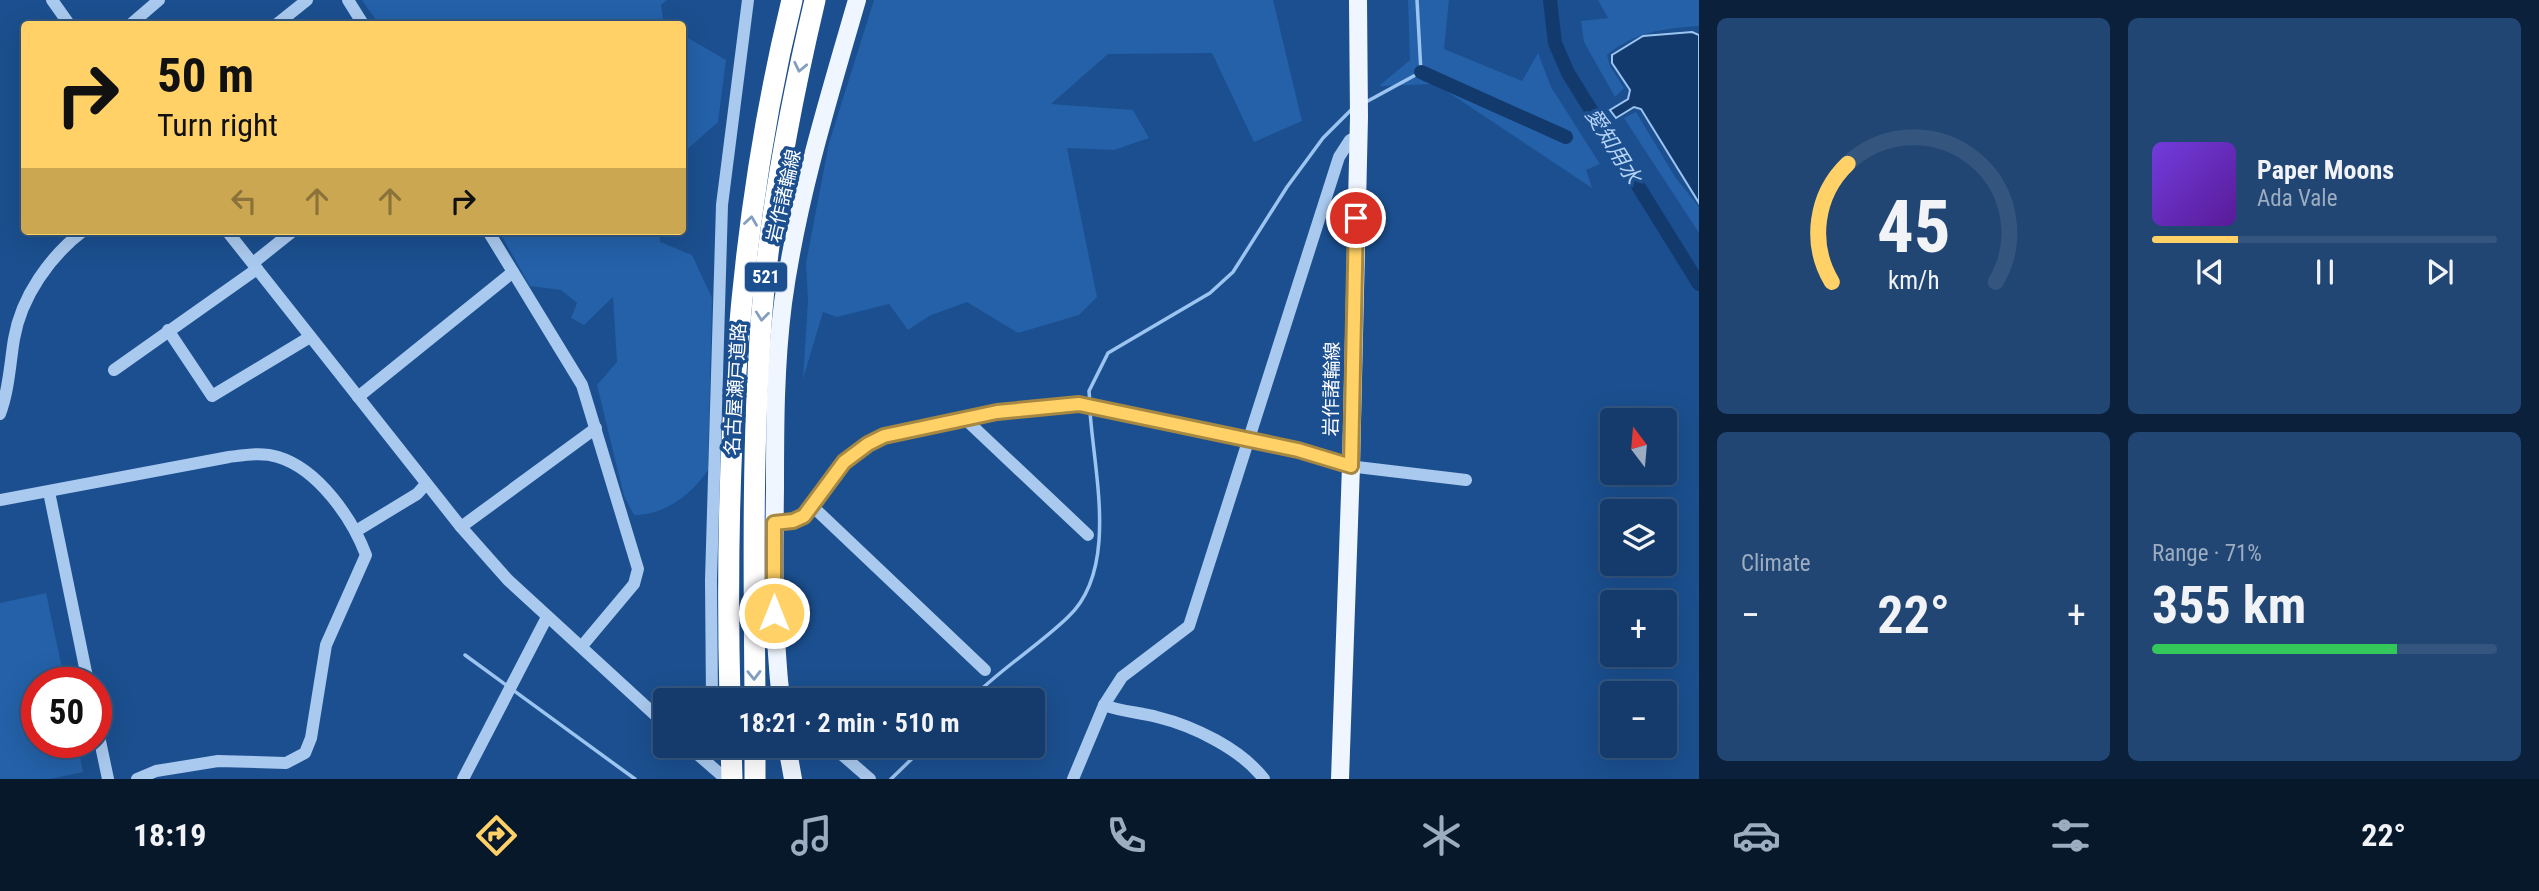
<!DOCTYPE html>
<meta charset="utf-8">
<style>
:root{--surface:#143b6b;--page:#214673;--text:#f1f3f6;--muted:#9dadc1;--line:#33557e;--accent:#ffd166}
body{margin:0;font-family:"Roboto Condensed","Noto Sans JP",sans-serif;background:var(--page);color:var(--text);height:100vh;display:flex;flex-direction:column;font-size:26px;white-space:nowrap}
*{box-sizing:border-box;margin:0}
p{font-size:23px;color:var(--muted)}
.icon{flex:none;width:38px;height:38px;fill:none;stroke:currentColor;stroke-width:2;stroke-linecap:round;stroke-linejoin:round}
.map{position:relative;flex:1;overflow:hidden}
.drawer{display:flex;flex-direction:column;gap:18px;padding:18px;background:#0b203b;width:840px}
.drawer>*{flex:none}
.hud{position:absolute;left:21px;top:21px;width:665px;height:214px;border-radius:7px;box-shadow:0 7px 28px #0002,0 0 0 2px var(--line);background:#ffd166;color:#111;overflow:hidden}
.needle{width:46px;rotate:344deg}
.tools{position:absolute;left:1600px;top:408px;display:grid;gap:14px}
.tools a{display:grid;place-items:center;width:77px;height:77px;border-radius:7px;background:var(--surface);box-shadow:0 7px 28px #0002,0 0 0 2px var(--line);font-size:35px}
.speed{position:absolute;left:21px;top:667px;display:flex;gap:14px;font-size:35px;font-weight:700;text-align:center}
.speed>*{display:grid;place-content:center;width:91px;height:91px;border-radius:50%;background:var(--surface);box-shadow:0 7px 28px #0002,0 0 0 2px var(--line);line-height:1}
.speed .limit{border:10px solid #d22;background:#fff;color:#111}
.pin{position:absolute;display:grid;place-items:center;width:60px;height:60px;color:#fff;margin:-30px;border:4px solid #fff;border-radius:50%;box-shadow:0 2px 7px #0007}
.me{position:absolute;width:77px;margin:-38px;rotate:0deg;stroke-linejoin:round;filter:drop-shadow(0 0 5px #0008)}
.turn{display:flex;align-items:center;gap:24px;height:147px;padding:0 21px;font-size:32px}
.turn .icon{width:91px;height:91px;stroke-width:2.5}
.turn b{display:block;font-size:49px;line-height:60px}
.lanes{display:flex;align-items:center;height:66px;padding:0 21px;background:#0003;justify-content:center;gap:35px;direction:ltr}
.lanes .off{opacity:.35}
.big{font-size:52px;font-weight:700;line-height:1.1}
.drawer .tile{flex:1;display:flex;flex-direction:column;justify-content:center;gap:10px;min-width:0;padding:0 24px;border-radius:10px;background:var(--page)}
.drawer .dial{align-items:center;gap:0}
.dial svg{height:182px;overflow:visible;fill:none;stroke:var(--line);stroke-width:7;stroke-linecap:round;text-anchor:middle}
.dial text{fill:var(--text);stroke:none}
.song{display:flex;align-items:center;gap:21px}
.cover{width:84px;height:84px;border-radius:10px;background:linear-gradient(135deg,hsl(260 70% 55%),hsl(270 70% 35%))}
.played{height:7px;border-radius:4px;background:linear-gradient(90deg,var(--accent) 25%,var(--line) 25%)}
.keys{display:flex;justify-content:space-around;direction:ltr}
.heat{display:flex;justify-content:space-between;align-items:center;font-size:38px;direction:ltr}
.charge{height:10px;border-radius:5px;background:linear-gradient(90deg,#34c759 71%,var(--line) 0)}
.drawer .tiles{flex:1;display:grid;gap:18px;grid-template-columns:repeat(2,1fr)}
.trip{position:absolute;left:653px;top:688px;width:392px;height:70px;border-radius:7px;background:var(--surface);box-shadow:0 7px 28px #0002,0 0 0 2px var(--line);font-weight:700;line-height:70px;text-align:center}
.menu{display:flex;height:112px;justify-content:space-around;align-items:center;background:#08182b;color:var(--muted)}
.menu .icon{width:49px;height:49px}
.menu .on{color:var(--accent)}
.menu b{font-size:32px;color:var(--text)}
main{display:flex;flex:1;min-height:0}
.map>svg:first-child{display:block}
</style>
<main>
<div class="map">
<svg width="1699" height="779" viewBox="0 0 1699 779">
<rect width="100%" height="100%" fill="#1b4f8f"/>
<!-- green -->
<g fill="#2461a8">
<path d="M362 0H667L661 5 664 24H491L474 20 471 24H401L376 20Z"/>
<path d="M874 0H1273L1302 121 1254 142 1212 53 1108 54 1051 104 1133 110 1149 138 1114 150 1067 148 1097 297 1079 315 1018 333 967 302 929 316 908 330 889 304 837 317 823 312 803 379 808 301 806 263 829 143Z"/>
<path d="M1408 0H1449L1444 49 1522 81 1538 53 1551 87 1600 164 1586 170 1592 188 1436 84 1379 86 1410 60Z"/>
<path d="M1598 0H1699V26C1663 29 1636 31 1607 55L1610 66 1624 88 1615 97 1584 42 1581 21 1608 18Z"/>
<path d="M683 35 726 60 718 122 683 153Z"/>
<path d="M1636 112 1675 177 1699 207V233L1624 118Z"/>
<path d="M499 231H659L660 242 692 255 712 298 708 470C691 495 665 515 634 515L624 496 597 385 617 362 613 297 584 325 571 318 577 303 561 290 530 286Z"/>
<path d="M46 593 65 682H37V742H77L83 772 50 779H0V603Z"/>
</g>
<!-- water -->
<path fill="#123a6d" stroke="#9cc4f0" stroke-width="2" d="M1692 32 1699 35V203L1641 109 1634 107 1616 118 1610 110 1628 99 1630 90 1612 63V55L1643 36Z"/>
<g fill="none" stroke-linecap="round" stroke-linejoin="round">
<!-- stream -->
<g stroke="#9cc4f0" stroke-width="3.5">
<path d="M1366 102 1421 72 1417 0"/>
<path d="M1090 404 1089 391 1108 353 1210 293 1233 272 1287 187 1323 138 1353 108"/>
<path d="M465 655 635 779"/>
<path d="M970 700C1000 669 1037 647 1068 617 1119 569 1094 473 1090 411"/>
<path d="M891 779 925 746"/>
</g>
<!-- canal -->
<g stroke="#123a6d" stroke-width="14">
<path d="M1550 0 1555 43 1568 73 1699 284"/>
<path d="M1421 72 1566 137"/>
</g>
<!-- minor -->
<g stroke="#a9c9ee" stroke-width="12">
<path d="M52 0 69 24"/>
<path d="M348 0 363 24"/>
<path d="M131 24 159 0"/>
<path d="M277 24 307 0"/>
<path d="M227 231 461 527 508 580 665 724"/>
<path d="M488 231 582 385 638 569 634 584 582 646"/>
<path d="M253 263 293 231"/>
<path d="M168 330 212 396 310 337"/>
<path d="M114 370 257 269"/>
<path d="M358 397 513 272"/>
<path d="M0 414C9 390 10 363 14 339 21 297 50 256 83 231"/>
<path d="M964 418 1088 535"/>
<path d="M49 492 88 682"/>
<path d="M0 500 229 457C245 455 262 452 278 457 318 469 352 518 366 555L326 645 311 738 305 753 286 763 218 761 156 771 137 779"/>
<path d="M811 505 985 670"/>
<path d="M774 523 793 521 804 516 844 462 856 451 884 436 1039 406 1079 404 1298 450 1340 465 1466 480"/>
<path d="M461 527 596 428"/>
<path d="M356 531 417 494 426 484"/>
<path d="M712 700 711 580 722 205 748 0"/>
<path d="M1104 705C1122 712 1139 712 1157 717 1194 726 1241 749 1264 779"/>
<path d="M96 722 108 779"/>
<path d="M688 746 726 779"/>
<path d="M832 746 870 779"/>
<path d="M463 779 547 617"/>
<path d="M1073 779 1104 705 1122 677 1189 626 1339 157 1350 140 1358 136"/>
</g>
<!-- major -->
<g stroke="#f0f6ff" stroke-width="18">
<path d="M781 700C773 630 774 559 775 488 775 427 775 365 783 303 797 200 828 100 857 0"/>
<path d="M787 746 793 779"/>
<path d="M1340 779 1351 466 1359 117 1358 0"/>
</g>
<!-- highway -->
<g stroke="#fff" stroke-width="21">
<path d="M730 700C724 465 736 229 792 0"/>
<path d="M755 700C754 574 752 449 761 324 769 215 790 106 815 0"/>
<path d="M731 746 732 779"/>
<path d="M755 746V779"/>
</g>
</g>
<!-- one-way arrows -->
<defs><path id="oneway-chevron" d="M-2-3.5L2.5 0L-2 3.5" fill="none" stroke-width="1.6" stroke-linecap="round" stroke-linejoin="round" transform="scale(1.75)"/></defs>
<g stroke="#829ec1">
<use href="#oneway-chevron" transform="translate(800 67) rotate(102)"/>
<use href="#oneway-chevron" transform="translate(751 221) rotate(-82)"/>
<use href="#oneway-chevron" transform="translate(762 316) rotate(96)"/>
<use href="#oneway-chevron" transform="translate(754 675) rotate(89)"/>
</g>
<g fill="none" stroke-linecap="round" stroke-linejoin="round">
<defs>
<path id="route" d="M774 613V523L793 521 804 516 844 462 868 444 884 436 997 412 1079 404 1298 450 1351 466 1356 218"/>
</defs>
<!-- route casing -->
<use href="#route" stroke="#a68842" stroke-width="18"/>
<!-- route -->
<use href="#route" stroke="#ffd166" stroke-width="12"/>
</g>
<g text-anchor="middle" stroke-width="7" stroke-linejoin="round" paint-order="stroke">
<!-- shield labels -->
<rect fill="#1b4f8f" stroke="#bbcadd" stroke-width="2" x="745" y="262.5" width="42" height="29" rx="5"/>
<g font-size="18" font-weight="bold" fill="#fff">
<text x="766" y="283">521</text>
</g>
<!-- street labels -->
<g font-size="19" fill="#fff" stroke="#1b4f8f">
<text transform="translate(783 196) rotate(-77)" y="7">岩作諸輪線</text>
<text transform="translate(735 389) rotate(-87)" y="7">名古屋瀬戸道路</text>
<text transform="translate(1331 389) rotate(-89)" y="7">岩作諸輪線</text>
</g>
<!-- water labels -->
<g font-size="21" font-style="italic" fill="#b5d3f5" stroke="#1b4f8f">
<text transform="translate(1613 146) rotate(58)" y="7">愛知用水</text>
</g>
</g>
</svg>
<div class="tools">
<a><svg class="needle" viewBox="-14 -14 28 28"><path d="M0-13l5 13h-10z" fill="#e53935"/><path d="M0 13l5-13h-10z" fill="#9dadc1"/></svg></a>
<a><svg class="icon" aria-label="layers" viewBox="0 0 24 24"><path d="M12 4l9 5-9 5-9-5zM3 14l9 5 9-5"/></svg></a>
<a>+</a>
<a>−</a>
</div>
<div class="speed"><div class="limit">50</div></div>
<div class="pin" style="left:1356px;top:218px;background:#d93025"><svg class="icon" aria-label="arrive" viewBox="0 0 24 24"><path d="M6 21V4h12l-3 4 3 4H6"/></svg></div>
<svg class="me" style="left:774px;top:613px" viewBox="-20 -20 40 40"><circle r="17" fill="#ffd166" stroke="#fff" stroke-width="3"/><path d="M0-11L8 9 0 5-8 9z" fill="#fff"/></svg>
<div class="trip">18:21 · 2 min · 510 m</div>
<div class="hud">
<div class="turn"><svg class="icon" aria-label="right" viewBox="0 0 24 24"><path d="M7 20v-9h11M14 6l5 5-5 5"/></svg><div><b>50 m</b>Turn right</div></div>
<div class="lanes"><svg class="icon off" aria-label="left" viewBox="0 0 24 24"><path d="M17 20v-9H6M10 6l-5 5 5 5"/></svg><svg class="icon off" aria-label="ahead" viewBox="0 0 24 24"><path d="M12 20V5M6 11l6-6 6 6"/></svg><svg class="icon off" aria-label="ahead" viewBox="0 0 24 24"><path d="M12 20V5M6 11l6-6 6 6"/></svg><svg class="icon" aria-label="right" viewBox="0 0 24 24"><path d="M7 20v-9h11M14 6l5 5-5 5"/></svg></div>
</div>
</div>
<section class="drawer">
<div class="tiles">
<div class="tile dial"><svg viewBox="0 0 100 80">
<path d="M14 69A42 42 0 1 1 86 69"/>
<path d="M14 69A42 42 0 0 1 21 17" stroke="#ffd166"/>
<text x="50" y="56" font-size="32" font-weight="700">45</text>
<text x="50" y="72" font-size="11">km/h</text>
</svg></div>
<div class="tile">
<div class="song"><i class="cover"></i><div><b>Paper Moons</b><p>Ada Vale</p></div></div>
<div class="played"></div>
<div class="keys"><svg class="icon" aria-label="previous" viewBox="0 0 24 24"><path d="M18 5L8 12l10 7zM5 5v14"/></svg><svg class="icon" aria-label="pause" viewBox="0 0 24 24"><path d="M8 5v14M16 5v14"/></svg><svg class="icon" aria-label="next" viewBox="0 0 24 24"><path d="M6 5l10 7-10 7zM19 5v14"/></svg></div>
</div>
<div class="tile"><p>Climate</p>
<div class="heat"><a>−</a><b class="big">22°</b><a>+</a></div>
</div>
<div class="tile"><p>Range · 71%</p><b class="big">355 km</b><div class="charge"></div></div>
</div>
</section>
</main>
<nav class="menu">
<b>18:19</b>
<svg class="icon on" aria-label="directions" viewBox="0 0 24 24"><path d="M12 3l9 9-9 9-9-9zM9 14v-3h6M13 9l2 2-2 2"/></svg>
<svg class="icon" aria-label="music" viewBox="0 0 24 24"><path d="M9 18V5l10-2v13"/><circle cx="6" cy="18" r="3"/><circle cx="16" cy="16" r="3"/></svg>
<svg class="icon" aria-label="phone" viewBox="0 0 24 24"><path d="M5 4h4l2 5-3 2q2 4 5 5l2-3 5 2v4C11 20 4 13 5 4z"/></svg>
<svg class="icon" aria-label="climate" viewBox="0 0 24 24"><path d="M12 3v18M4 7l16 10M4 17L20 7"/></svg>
<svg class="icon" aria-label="car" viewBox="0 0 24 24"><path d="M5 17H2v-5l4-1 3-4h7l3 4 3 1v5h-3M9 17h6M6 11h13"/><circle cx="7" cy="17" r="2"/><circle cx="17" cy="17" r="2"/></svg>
<svg class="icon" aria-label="filters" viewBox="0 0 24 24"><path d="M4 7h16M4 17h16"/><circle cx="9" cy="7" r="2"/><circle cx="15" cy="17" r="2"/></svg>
<b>22°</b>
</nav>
